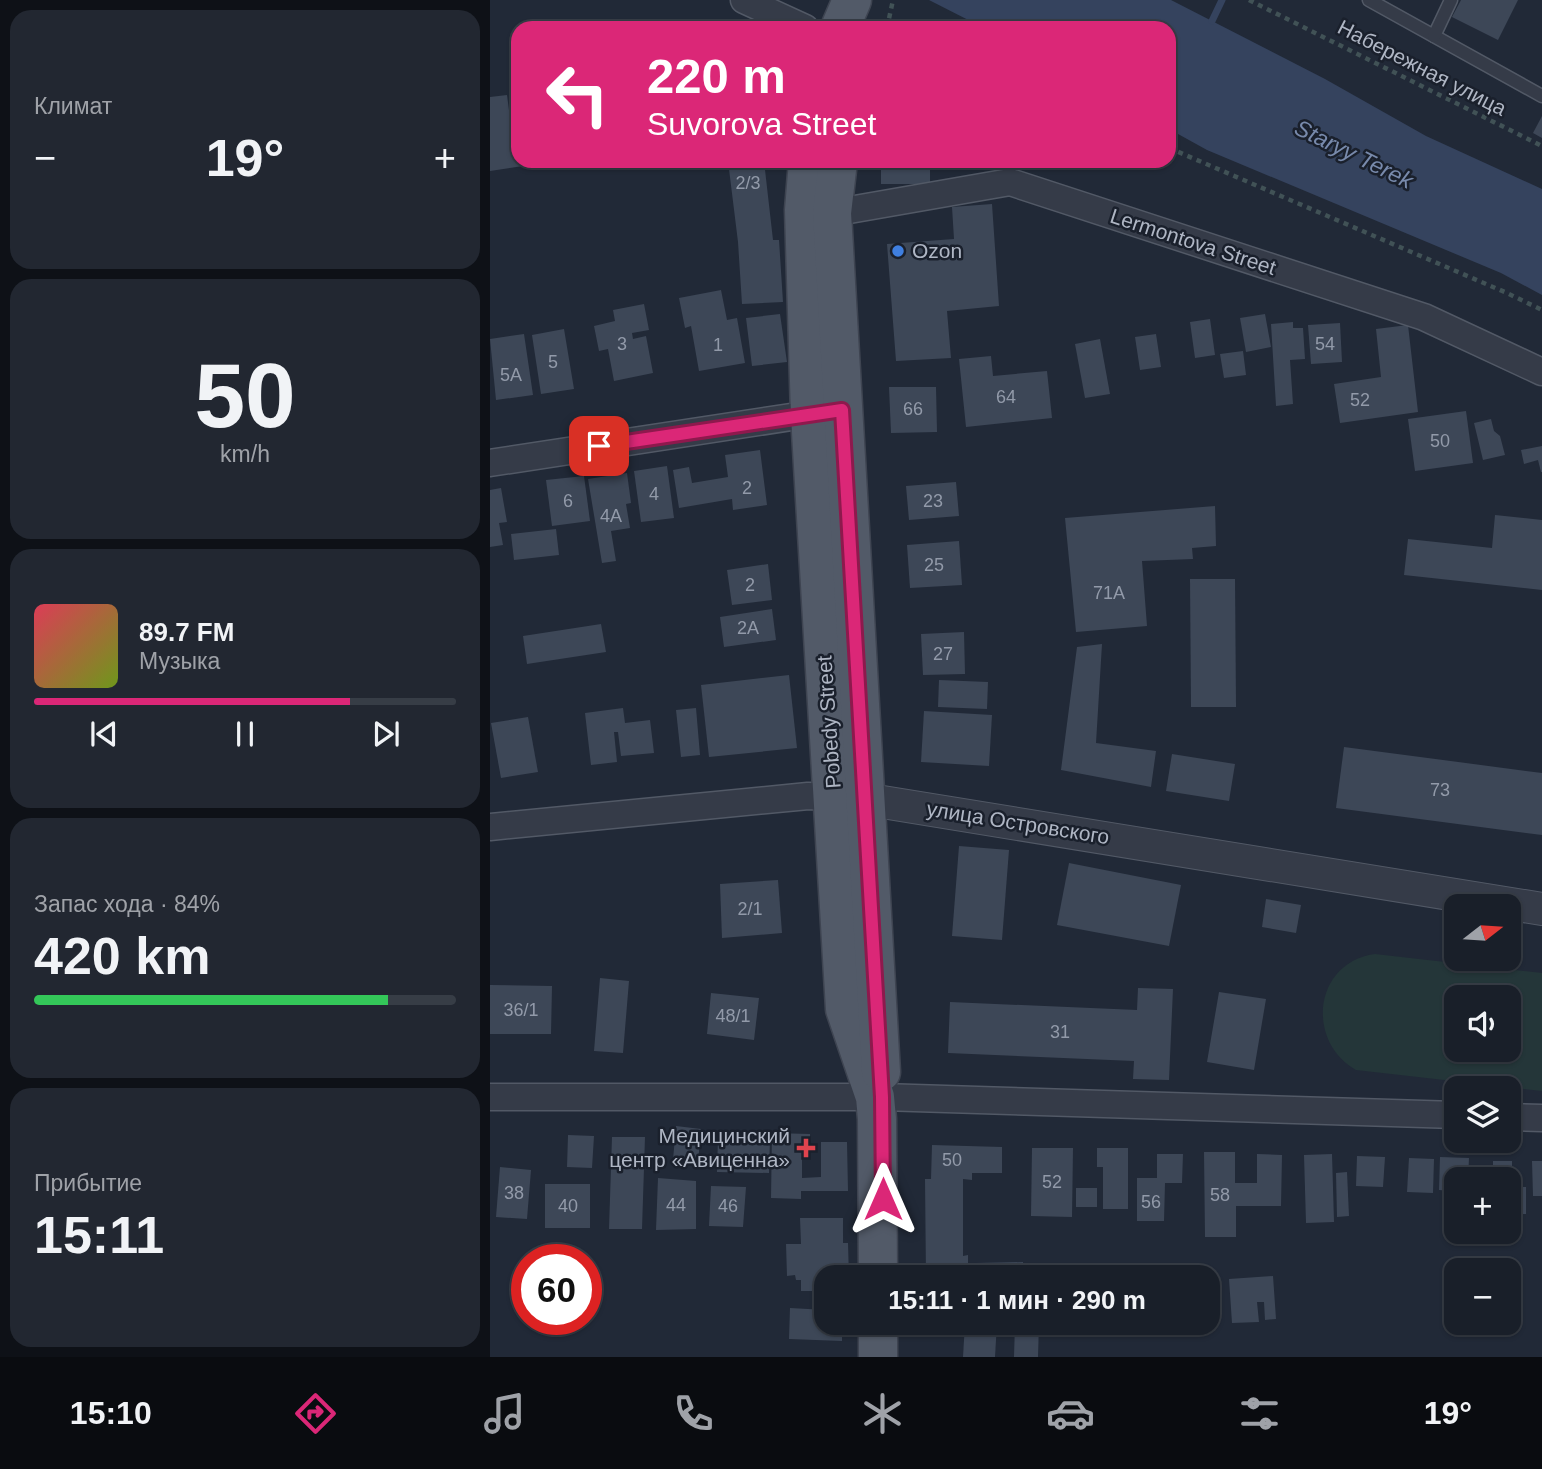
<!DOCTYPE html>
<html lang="ru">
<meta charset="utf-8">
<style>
:root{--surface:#191f29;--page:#222731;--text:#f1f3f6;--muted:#9fa2a8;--line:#373d46;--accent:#db2777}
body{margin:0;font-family:Arial,sans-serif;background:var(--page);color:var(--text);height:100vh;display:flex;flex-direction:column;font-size:26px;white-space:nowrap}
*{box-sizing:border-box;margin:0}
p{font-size:23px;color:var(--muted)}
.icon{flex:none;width:38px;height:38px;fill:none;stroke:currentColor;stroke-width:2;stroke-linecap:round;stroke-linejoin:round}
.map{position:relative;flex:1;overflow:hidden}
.panel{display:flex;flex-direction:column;gap:10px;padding:10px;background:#0e1117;width:490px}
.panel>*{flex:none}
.guide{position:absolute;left:21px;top:21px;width:665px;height:147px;border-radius:21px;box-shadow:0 2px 5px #0004,0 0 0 2px var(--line);background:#db2777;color:#fff;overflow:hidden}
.needle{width:46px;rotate:73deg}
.tools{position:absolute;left:954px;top:894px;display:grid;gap:14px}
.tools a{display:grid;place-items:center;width:77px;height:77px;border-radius:14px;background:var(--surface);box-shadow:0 2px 5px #0004,0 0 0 2px var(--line);font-size:35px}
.speed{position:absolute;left:21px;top:1244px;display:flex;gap:14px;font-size:35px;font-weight:700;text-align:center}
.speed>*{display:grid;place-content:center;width:91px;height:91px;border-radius:50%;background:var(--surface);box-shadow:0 2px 5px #0004,0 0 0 2px var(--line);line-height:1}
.speed .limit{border:10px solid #d22;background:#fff;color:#111}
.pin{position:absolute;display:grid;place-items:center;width:60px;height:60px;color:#fff;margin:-30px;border-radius:14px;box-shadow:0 4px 10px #0006}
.me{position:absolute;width:77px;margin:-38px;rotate:0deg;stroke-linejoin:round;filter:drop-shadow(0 0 5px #0008)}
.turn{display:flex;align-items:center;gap:24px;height:147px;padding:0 21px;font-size:32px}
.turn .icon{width:91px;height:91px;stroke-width:2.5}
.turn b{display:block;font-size:49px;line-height:60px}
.big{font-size:52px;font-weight:700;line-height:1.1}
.panel .widget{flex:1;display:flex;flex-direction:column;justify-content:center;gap:10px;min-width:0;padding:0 24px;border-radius:21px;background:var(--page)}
.panel .dial{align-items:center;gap:0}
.dial b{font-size:91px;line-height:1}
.song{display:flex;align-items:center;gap:21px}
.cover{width:84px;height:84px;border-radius:10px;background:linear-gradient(135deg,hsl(350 70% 55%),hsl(80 70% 35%))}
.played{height:7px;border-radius:4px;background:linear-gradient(90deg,var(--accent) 75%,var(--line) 75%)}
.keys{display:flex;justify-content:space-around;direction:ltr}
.heat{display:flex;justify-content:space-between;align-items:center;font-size:38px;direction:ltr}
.charge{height:10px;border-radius:5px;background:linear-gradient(90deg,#34c759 84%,var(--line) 0)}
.trip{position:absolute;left:324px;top:1265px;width:406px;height:70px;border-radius:21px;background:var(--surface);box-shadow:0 2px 5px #0004,0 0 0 2px var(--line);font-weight:700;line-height:70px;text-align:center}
.dock{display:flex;height:112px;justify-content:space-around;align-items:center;background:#0a0c10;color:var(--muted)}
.dock .icon{width:49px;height:49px}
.dock .on{color:var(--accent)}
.dock b{font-size:32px;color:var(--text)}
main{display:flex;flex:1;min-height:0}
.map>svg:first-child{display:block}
</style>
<main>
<section class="panel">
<div class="widget"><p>Климат</p>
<div class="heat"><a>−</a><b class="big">19°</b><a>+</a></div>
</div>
<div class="widget dial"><b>50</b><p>km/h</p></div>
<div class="widget">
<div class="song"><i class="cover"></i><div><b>89.7 FM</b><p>Музыка</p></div></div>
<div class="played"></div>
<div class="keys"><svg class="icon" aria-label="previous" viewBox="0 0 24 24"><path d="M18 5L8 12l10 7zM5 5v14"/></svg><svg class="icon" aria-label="pause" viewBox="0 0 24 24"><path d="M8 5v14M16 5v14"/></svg><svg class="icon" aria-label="next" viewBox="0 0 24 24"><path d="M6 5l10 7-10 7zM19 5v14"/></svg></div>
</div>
<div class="widget"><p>Запас хода · 84%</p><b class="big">420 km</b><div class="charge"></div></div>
<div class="widget"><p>Прибытие</p><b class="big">15:11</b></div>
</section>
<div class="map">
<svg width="1052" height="1357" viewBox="0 0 1052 1357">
<rect width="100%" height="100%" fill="#212937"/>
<!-- green -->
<path fill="#243639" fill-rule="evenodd" d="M885 954 1052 973V1091L866 1070C815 1041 824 962 885 954ZM966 998H1018V1050H966Z"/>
<!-- water -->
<path fill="#35435e" d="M439 0H681L835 79 936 136 1052 189V295L1011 273 717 150 679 129V28H494Z"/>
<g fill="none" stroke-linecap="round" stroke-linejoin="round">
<!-- stream -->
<path stroke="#35435e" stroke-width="7" d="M722 21 732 0"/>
</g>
<!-- building -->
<g fill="#3d4757">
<path d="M971 0H1028L1008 40 962 17Z"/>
<path d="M414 20 436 27V28H412Z"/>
<path d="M243 24 244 28H227V27Z"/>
<path d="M17 95 23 141H28V161H32L33 166 0 171V97Z"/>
<path d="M1052 116V138L1043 133Z"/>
<path d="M238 161H274L283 240H289L293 302 252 304 248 242Z"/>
<rect x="391" y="161" width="49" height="23"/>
<path d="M502 204 509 306 457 311 461 358 406 361 397 244 464 239 462 207Z"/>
<path d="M231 290 237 320 247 318 255 363 209 371 201 326 195 328 189 298Z"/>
<path d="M154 304 159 330 142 333 143 339 156 336 163 373 124 381 118 349 109 351 104 326 125 321 123 310Z"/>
<path d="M290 314 297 362 262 366 256 318Z"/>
<path d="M775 314 781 347 756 352 750 318Z"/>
<path d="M720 319 725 355 705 358 700 322Z"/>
<path d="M803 322V328H813L815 359 800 360 803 404 786 406 781 324Z"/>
<path d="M850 323 852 362 821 364 818 325Z"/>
<path d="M918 325 928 412 850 423 844 384 891 377 886 329Z"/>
<path d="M74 329 84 389 51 394 42 335Z"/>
<path d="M34 334 43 395 6 400 0 339Z"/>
<path d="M666 334 671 367 650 370 645 337Z"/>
<path d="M610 339 620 394 595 398 585 344Z"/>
<path d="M753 351 756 375 734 378 730 354Z"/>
<path d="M501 356 503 376 557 371 562 418 476 427 469 359Z"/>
<path d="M399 387H446L447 432 401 433Z"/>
<path d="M976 411 983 463 925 471 918 419Z"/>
<path d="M1001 419 1004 431 1010 436 1015 455 993 460 984 423Z"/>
<path d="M1052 446V472H1051L1048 460 1034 464 1031 450Z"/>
<path d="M270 450 277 505 243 510 242 499 189 508 183 470 199 467 202 483 238 477 235 455Z"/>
<path d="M177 466 184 518 151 522 144 471Z"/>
<path d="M137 473 141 503 136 504 140 528 121 531 126 561 112 563 98 479Z"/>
<path d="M94 476 100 521 62 526 56 480Z"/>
<path d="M466 482 469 516 419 520 416 486Z"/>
<path d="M11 488 17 522 9 523 13 545 0 547V490Z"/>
<path d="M725 506 726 546 702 548 703 559 652 561 657 626 586 632 575 518Z"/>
<path d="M1005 515 1052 520V590L914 575 918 539 1002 548Z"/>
<path d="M66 529 69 555 24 560 21 534Z"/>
<path d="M469 541 472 585 420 588 417 545Z"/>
<path d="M278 564 282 600 242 605 237 570Z"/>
<path d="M700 579H745L746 707H701Z"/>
<path d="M282 609 286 640 234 647 230 617Z"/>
<path d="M111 624 116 652 37 664 33 636Z"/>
<path d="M474 632 475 674 433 675 431 634Z"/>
<path d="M612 644 606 743 666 751 661 787 571 770 587 647Z"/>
<path d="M299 675 307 748 219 757 211 685Z"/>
<path d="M449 680 498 682 497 709 448 707Z"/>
<path d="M133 708 135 723 160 720 164 753 131 756 128 732H124L127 762 101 765 95 713Z"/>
<path d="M206 708 210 755 191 757 186 710Z"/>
<path d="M434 711 502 715 499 766 431 762Z"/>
<path d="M38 717 48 772 11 778 1 723Z"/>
<path d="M854 747 1052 773V835L846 808Z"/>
<path d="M682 754 745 764 739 801 676 791Z"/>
<path d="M469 846 519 850 512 940 462 936Z"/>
<path d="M579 863 691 885 679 946 567 925Z"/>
<path d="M288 880 292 933 232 938 230 884Z"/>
<path d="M776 899 811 905 806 933 772 927Z"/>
<path d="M110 978 139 981 133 1053 104 1051Z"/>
<path d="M0 985 62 986 61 1034H0Z"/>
<path d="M648 988 683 989 679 1080 643 1079 644 1061 458 1053 460 1002 647 1010Z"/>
<path d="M729 992 776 999 764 1070 717 1062Z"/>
<path d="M221 993 269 998 264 1040 217 1034Z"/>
<path d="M186 1126 211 1129 208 1163 183 1160Z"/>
<path d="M282 1133 320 1134V1159H312V1178L331 1177V1142H357L358 1191H311V1199L281 1198Z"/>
<path d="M78 1135 104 1136 102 1168 77 1167Z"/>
<path d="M122 1137H155L152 1229H119Z"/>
<path d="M228 1138 280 1139 279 1173 227 1172Z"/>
<path d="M442 1145 512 1147V1173H482V1180L473 1179V1256L478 1255V1278H436L435 1179H441Z"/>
<path d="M542 1148H583L582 1217 541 1216Z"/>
<path d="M607 1148H638V1209H613V1167H607Z"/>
<path d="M714 1152H745V1183H767V1154L792 1155 791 1206H746V1237H715Z"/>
<path d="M667 1154H693L692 1183H675L674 1221H647V1178H667Z"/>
<path d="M842 1154 844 1222 816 1223 814 1155Z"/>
<path d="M867 1156 895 1157 893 1187 866 1186Z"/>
<path d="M950 1157 979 1158 978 1180H966V1228H960L961 1191 949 1190Z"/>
<path d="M919 1158 944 1159 943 1193 917 1192Z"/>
<path d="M1003 1161H1022V1187H1036V1214H1018V1180H1003Z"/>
<path d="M1042 1161H1052V1196H1043Z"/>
<path d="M10 1167 41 1170 37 1219 6 1217Z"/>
<path d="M857 1172 859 1216 847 1217 846 1173Z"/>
<path d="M168 1178 206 1181V1229L166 1230Z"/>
<rect x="55" y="1184" width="45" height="44"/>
<path d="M221 1186 256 1187 253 1227 219 1226Z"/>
<rect x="586" y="1188" width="21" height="19"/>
<path d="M310 1218H353V1243H358L359 1278H336V1291H311V1280H306L305 1275 297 1276 296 1244H311Z"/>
<path d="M533 1262V1278H485V1263Z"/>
<path d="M783 1276 786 1319 775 1320 774 1302H767L769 1322 742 1323 739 1279Z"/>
<path d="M300 1308 336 1310V1323H352V1341L299 1339Z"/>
<path d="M475 1323H507L505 1357H473Z"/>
<path d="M525 1323H549L548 1357H524Z"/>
</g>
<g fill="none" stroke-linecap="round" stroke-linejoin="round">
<defs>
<g id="service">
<path d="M879 0 1052 96"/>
<path d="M944 36 961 0"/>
</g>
<g id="minor">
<path d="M254 0 315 28"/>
<path d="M342 213 520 182 934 317 1052 372"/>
<path d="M0 463 334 412"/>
<path d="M0 827 318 796 359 797"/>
<path d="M0 1097H392L966 1115"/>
<path d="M1018 1117 1052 1118"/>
</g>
<path id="tertiary" d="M374 799 1052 909"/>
<g id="primary">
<path d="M350 28 362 0"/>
<path d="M318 161 314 210 320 415 355 1009 385 1097 387 1119 388 1278"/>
<path d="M348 161 342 213 391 1072"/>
<path d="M388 1323V1357"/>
</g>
</defs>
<!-- service casing -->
<use href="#service" stroke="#525966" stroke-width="15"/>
<!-- minor casing -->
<use href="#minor" stroke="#525966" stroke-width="29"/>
<!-- tertiary casing -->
<use href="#tertiary" stroke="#525966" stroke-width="34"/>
<!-- primary casing -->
<use href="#primary" stroke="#3e4451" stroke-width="41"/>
<!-- path -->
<g stroke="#415256" stroke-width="4.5" stroke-dasharray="5 5" stroke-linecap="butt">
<path d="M759 0 1052 146"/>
<path d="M397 28 403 0"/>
<path d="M679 148 1017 293 1052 310"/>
</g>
<!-- service -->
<use href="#service" stroke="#353b48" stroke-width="12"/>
<!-- minor -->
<use href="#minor" stroke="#353b48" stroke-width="26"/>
<!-- tertiary -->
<use href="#tertiary" stroke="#353b48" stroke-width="32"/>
<!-- primary -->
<use href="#primary" stroke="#525a68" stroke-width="38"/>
</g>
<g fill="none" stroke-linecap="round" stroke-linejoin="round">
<defs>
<path id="route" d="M109 446 352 410 392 1097 393 1199"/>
</defs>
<!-- route casing -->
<use href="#route" stroke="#8e194d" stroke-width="18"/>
<!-- route -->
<use href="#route" stroke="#db2777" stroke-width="12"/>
</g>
<!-- markers -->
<circle fill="#3f7fe0" stroke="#1a202c" stroke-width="2.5" cx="408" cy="251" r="7"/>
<path fill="#e0444e" stroke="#1a202c" stroke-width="2.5" d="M312.5 1137.5h7v7h7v7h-7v7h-7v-7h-7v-7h7z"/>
<g text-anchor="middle" stroke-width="5" stroke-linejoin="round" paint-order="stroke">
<!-- number labels -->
<g font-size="18" fill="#929aa9">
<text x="258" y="189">2/3</text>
<text x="132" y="350">3</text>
<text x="835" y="350">54</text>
<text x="228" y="351">1</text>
<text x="63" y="368">5</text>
<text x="21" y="381">5А</text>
<text x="516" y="403">64</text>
<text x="870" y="406">52</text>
<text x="423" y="415">66</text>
<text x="950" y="447">50</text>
<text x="257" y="494">2</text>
<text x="164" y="500">4</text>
<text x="78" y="507">6</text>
<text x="443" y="507">23</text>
<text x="121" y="522">4А</text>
<text x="444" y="571">25</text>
<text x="260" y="591">2</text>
<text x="619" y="599">71А</text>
<text x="258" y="634">2А</text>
<text x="453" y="660">27</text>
<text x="950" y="796">73</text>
<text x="260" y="915">2/1</text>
<text x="31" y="1016">36/1</text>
<text x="243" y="1022">48/1</text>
<text x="570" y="1038">31</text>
<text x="462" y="1166">50</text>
<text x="562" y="1188">52</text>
<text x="24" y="1199">38</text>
<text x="730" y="1201">58</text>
<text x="661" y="1208">56</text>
<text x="186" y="1211">44</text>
<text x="78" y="1212">40</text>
<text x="238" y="1212">46</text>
</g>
<!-- street labels -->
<g font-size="21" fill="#afb6c4" stroke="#1a202c">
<text transform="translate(932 68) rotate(27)" y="7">Набережная улица</text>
<text transform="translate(703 242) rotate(18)" y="7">Lermontova Street</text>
<text transform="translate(339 722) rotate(-94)" y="7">Pobedy Street</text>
<text transform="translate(528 823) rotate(9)" y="7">улица Островского</text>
</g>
<!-- poi labels -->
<g font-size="21" fill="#afb6c4" stroke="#1a202c" text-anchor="start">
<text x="422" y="258">Ozon</text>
<text x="300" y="1143" text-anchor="end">Медицинский<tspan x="300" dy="24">центр «Авиценна»</tspan></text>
</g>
<!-- water labels -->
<g font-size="23" font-style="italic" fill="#788aac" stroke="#1a202c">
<text transform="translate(864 154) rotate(26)" y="8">Staryy Terek</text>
</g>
</g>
</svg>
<div class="tools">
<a><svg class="needle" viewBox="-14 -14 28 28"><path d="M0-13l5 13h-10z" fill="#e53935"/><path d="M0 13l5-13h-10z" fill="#9fa2a8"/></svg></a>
<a><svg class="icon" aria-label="sound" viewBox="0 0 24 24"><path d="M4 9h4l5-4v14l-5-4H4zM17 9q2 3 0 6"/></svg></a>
<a><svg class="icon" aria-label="layers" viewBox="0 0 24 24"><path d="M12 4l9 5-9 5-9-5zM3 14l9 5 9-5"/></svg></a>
<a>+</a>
<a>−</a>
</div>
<div class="speed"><div class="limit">60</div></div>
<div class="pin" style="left:109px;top:446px;background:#d93025"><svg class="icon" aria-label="arrive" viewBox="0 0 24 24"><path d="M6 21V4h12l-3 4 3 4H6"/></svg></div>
<svg class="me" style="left:393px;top:1199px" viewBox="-20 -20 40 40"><path d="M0-17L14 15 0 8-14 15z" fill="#db2777" stroke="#fff" stroke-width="4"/></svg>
<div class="trip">15:11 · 1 мин · 290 m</div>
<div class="guide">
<div class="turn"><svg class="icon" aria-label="left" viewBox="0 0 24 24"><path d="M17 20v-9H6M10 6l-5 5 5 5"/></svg><div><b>220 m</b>Suvorova Street</div></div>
</div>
</div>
</main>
<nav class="dock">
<b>15:10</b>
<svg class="icon on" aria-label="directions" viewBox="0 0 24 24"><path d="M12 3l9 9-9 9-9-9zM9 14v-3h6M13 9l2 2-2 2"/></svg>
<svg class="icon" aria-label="music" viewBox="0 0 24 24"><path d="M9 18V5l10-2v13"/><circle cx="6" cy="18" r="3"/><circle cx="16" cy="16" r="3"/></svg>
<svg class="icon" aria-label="phone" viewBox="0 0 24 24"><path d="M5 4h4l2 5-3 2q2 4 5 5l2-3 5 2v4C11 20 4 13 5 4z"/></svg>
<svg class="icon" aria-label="climate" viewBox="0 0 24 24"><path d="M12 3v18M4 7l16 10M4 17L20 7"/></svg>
<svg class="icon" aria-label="car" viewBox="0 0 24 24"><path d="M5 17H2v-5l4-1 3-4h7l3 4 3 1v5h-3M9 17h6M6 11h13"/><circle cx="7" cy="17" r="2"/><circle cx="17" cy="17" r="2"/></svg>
<svg class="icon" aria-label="filters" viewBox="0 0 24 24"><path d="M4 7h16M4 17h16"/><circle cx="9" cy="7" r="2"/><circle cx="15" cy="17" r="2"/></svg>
<b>19°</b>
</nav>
